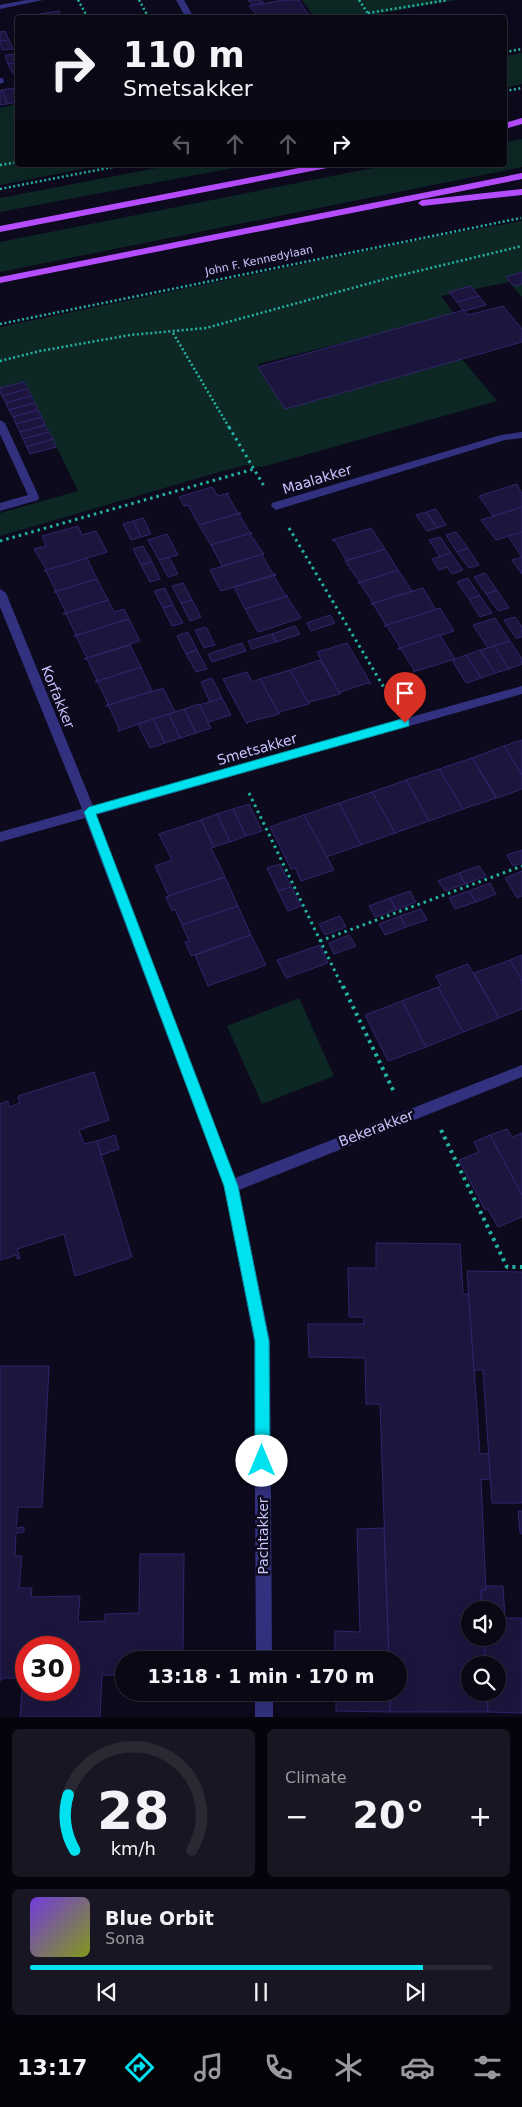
<!DOCTYPE html>
<meta charset="utf-8">
<style>
:root{--surface:#090815;--page:#171622;--text:#f1f3f6;--muted:#999aa0;--line:#292934;--accent:#00e1f0}
body{margin:0;font-family:"DejaVu Sans",sans-serif;background:var(--page);color:var(--text);height:100vh;display:flex;flex-direction:column;font-size:19px;white-space:nowrap}
*{box-sizing:border-box;margin:0}
p{font-size:16px;color:var(--muted)}
.icon{flex:none;width:28px;height:28px;fill:none;stroke:currentColor;stroke-width:2;stroke-linecap:round;stroke-linejoin:round}
.map{position:relative;height:1717px;overflow:hidden}
.panel{display:flex;flex-direction:column;gap:12px;padding:12px;background:#05040c;flex:1}
.panel>*{flex:none}
.guide{position:absolute;left:15px;top:15px;width:492px;height:152px;border-radius:5px;box-shadow:0 5px 20px #0002,0 0 0 1px var(--line);background:#090815;color:var(--text);overflow:hidden}
.tools{position:absolute;left:461px;top:1601px;display:grid;gap:10px}
.tools a{display:grid;place-items:center;width:45px;height:45px;border-radius:50%;background:var(--surface);box-shadow:0 5px 20px #0002,0 0 0 1px var(--line);font-size:25px}
.speed{position:absolute;left:15px;top:1636px;display:flex;gap:10px;font-size:25px;font-weight:700;text-align:center}
.speed>*{display:grid;place-content:center;width:65px;height:65px;border-radius:50%;background:var(--surface);box-shadow:0 5px 20px #0002,0 0 0 1px var(--line);line-height:1}
.speed .limit{border:8px solid #d22;background:#fff;color:#111}
.pin{position:absolute;display:grid;place-items:center;width:42px;height:42px;color:#fff;margin:-51px -21px;border-radius:50% 50% 50% 0;rotate:-45deg;box-shadow:0 0 5px #0007}
.pin .icon{rotate:45deg}
.me{position:absolute;width:55px;margin:-28px;rotate:0deg;stroke-linejoin:round;filter:drop-shadow(0 0 4px #0008)}
.turn{display:flex;align-items:center;gap:18px;height:105px;padding:0 25px;font-size:22px}
.turn .icon{width:65px;height:65px;stroke-width:2.5}
.turn b{display:block;font-size:35px;line-height:42px}
.lanes{display:flex;align-items:center;height:48px;padding:0 25px;background:#0003;justify-content:center;gap:25px;direction:ltr}
.lanes .off{opacity:.35}
.big{font-size:38px;font-weight:700;line-height:1.1}
.panel .card{flex:1;display:flex;flex-direction:column;justify-content:center;gap:8px;min-width:0;padding:0 18px;border-radius:8px;background:var(--page)}
.panel .dial{align-items:center;gap:0}
.dial svg{height:130px;overflow:visible;fill:none;stroke:var(--line);stroke-width:7;stroke-linecap:round;text-anchor:middle}
.dial text{fill:var(--text);stroke:none}
.song{display:flex;align-items:center;gap:15px}
.cover{width:60px;height:60px;border-radius:8px;background:linear-gradient(135deg,hsl(260 70% 55%),hsl(70 70% 35%))}
.played{height:5px;border-radius:2px;background:linear-gradient(90deg,var(--accent) 85%,var(--line) 85%)}
.keys{display:flex;justify-content:space-around;direction:ltr}
.heat{display:flex;justify-content:space-between;align-items:center;font-size:28px;direction:ltr}
.panel .tiles{flex:1;display:grid;gap:12px;grid-template-columns:1fr 1fr}
.card:last-child{grid-column:span 2}
.trip{position:absolute;left:115px;top:1651px;width:292px;height:50px;border-radius:25px;background:var(--surface);box-shadow:0 5px 20px #0002,0 0 0 1px var(--line);font-weight:700;line-height:50px;text-align:center}
.menu{display:flex;height:80px;justify-content:space-around;align-items:center;background:#040308;color:var(--muted)}
.menu .icon{width:35px;height:35px}
.menu .selected{color:var(--accent)}
.menu b{font-size:22px;color:var(--text)}
.map>svg:first-child{display:block}
</style>
<div class="map">
<svg width="522" height="1717" viewBox="0 0 522 1717">
<rect width="100%" height="100%" fill="#0c0a1c"/>
<!-- green -->
<g fill="#0d2725">
<path d="M302 0H456L367 16 368 18 314 17Z"/>
<path d="M522 53V84L505 88V56Z"/>
<path d="M17 104 18 165H103L0 185V108Z"/>
<path d="M522 139V167L0 272V242L388 165H505V142Z"/>
<path d="M172 165H249L0 212V198Z"/>
<path d="M522 221V297L509 282 441 296 455 315 258 364 285 409 462 359 497 401 262 467 245 465 216 473 0 536V513L78 491 25 382 0 388V327L443 235Z"/>
<path d="M299 998 334 1076 262 1104 227 1026Z"/>
</g>
<!-- building -->
<g fill="#1c153e" stroke="#31256c" fill-rule="evenodd">
<path d="M248 0H261L264 3 252 5Z"/>
<path d="M284 0H299L311 18 248 17 257 15 249 6Z"/>
<path d="M59 11 62 18H41L39 14Z"/>
<path d="M5 31 9 40 0 41V32Z"/>
<path d="M9 40 13 49 2 50 0 41Z"/>
<path d="M15 54 18 64H8L5 55Z"/>
<path d="M14 63 18 64V73L13 74 8 64Z"/>
<path d="M13 88 18 102 7 104 2 90Z"/>
<path d="M2 90 7 104 0 105V91Z"/>
<path d="M522 272V284L514 286 506 277Z"/>
<path d="M471 286 479 296 457 302 449 292Z"/>
<path d="M479 296 486 305 464 311 457 302Z"/>
<path d="M503 306 522 329V342L285 409 258 367 464 310 468 315Z"/>
<path d="M24 382 28 389 2 396 0 391V388Z"/>
<path d="M28 389 31 396 6 403 2 396Z"/>
<path d="M31 396 35 403 9 410 6 403Z"/>
<path d="M35 403 38 410 13 417 9 410Z"/>
<path d="M38 410 42 417 16 424 13 417Z"/>
<path d="M42 417 45 425 20 432 16 424Z"/>
<path d="M45 425 49 432 23 439 20 432Z"/>
<path d="M49 432 53 439 27 447 23 439Z"/>
<path d="M53 439 56 447 30 454 27 447Z"/>
<path d="M517 484 522 494V507L493 516 479 496Z"/>
<path d="M212 487 218 496 229 493 227 494 238 513H240L199 525 188 505 184 506 179 497Z"/>
<path d="M522 507V532L496 540 481 520Z"/>
<path d="M436 509 446 525 437 528 426 512Z"/>
<path d="M426 512 437 528 427 531 416 515Z"/>
<path d="M241 513 239 514 250 533H252L211 545 199 525Z"/>
<path d="M143 518 151 534 141 537 133 521Z"/>
<path d="M133 521 141 537 131 540 123 524Z"/>
<path d="M78 526 82 535 96 531 107 552 44 571 46 569 34 549 46 546 42 536Z"/>
<path d="M371 528 385 549 345 561 346 560 335 541 332 540Z"/>
<path d="M456 532 468 548 457 552 446 535Z"/>
<path d="M522 532V557L508 536Z"/>
<path d="M252 533 250 534 264 554 222 566 211 545Z"/>
<path d="M167 534 178 555 159 560 148 540Z"/>
<path d="M440 537 451 553 440 557 429 540Z"/>
<path d="M143 546 152 562 141 565 133 549Z"/>
<path d="M468 548 479 565 469 568 457 552Z"/>
<path d="M385 549 398 570 358 583 359 581 345 561Z"/>
<path d="M451 553 463 570 452 574 447 567 439 570 432 559Z"/>
<path d="M264 554 262 555 273 574H276L221 591 210 570Z"/>
<path d="M169 557 178 574 168 577 159 560Z"/>
<path d="M522 557V574L512 560Z"/>
<path d="M87 558 97 579 54 592 56 591 46 571H44Z"/>
<path d="M152 562 160 579 150 582 141 565Z"/>
<path d="M398 570 412 591 371 604 373 603 360 583H358Z"/>
<path d="M485 573 497 590 486 594 474 577Z"/>
<path d="M276 575 274 576 286 596H288L245 609 234 587Z"/>
<path d="M468 578 480 596 469 599 457 582Z"/>
<path d="M97 579 108 600 63 614 66 612 56 592H54Z"/>
<path d="M183 583 192 600 181 603 172 586Z"/>
<path d="M165 588 173 605 163 608 154 591Z"/>
<path d="M423 588 436 610 384 626 386 625 373 604H371Z"/>
<path d="M497 590 509 608 498 611 486 594Z"/>
<path d="M288 596 287 597 301 618 258 632 245 609Z"/>
<path d="M480 596 492 613 480 617 469 599Z"/>
<path d="M108 600 114 612 124 609 129 619 74 636 76 635 66 614H63Z"/>
<path d="M192 600 201 617 190 621 181 603Z"/>
<path d="M173 605 183 623 172 626 163 608Z"/>
<path d="M440 608 454 631 398 649 400 647 387 626H384Z"/>
<path d="M330 615 335 623 311 631 307 623Z"/>
<path d="M515 617 522 627V637L516 638 504 620Z"/>
<path d="M495 618 510 641 488 648 473 625Z"/>
<path d="M129 619 140 641 84 659 87 658 76 636H74Z"/>
<path d="M295 626 300 634 276 642 272 634Z"/>
<path d="M206 627 215 645 204 648 195 630Z"/>
<path d="M188 632 197 650 186 654 177 636Z"/>
<path d="M272 634 276 642 252 649 248 641Z"/>
<path d="M440 635 455 659 413 672 414 670 401 649H398Z"/>
<path d="M510 641 522 659V664L509 669 494 646Z"/>
<path d="M242 643 246 651 212 662 208 654Z"/>
<path d="M347 643 371 684 368 683 340 692V694L317 652Z"/>
<path d="M130 645 141 667 95 682 97 680 87 659H84Z"/>
<path d="M494 646 509 669 495 673 480 650Z"/>
<path d="M197 650 207 669 196 672 186 654Z"/>
<path d="M480 650 495 673 481 678 466 655Z"/>
<path d="M466 655 481 678 466 683 452 660Z"/>
<path d="M320 660 340 694 309 702V704L290 670Z"/>
<path d="M141 667 152 691 106 706 108 704 98 682H95Z"/>
<path d="M290 670 309 704 279 712V714L260 679Z"/>
<path d="M247 672 252 682 260 679 279 714 248 722 247 724 223 679Z"/>
<path d="M212 678 222 698 210 702 201 682Z"/>
<path d="M163 688 175 712 118 731 119 729 109 706H106Z"/>
<path d="M222 698 231 715 208 722 199 705Z"/>
<path d="M199 704 211 728 196 733 184 709Z"/>
<path d="M184 709 196 733 180 738 169 714Z"/>
<path d="M169 714 180 738 165 743 153 719Z"/>
<path d="M153 719 165 743 150 748 138 724Z"/>
<path d="M522 740V775L504 746Z"/>
<path d="M504 746 522 775V789L497 798 472 758Z"/>
<path d="M472 758 496 798 463 809 439 769Z"/>
<path d="M439 769 463 809 429 821 406 780Z"/>
<path d="M406 780 429 821 395 833 372 792Z"/>
<path d="M372 792 395 833 361 845 339 803Z"/>
<path d="M339 803 361 845 326 857 304 815Z"/>
<path d="M249 804 262 831 246 836 233 809Z"/>
<path d="M233 809 246 836 230 842 217 814Z"/>
<path d="M217 814 230 842 214 847 201 820Z"/>
<path d="M304 815 334 870 301 881 295 868 291 869 270 827Z"/>
<path d="M201 820 214 847 211 848 225 877 169 896 155 866 172 860 159 834Z"/>
<path d="M522 850V863L513 866 507 855Z"/>
<path d="M280 864 291 887 278 891 267 868Z"/>
<path d="M479 866 486 876 465 884 459 873Z"/>
<path d="M522 871V896L517 898 505 878Z"/>
<path d="M459 873 465 884 445 891 438 881Z"/>
<path d="M225 877 238 906 182 925 175 909 172 911 166 897Z"/>
<path d="M490 883 496 894 476 902 469 891Z"/>
<path d="M291 887 301 906 288 911 278 891Z"/>
<path d="M410 891 416 902 396 910 390 898Z"/>
<path d="M469 891 476 902 455 909 449 898Z"/>
<path d="M390 898 396 910 375 917 369 906Z"/>
<path d="M238 906 251 935 191 956 185 942 189 941 182 925Z"/>
<path d="M421 909 427 920 406 927 400 916Z"/>
<path d="M340 916 346 927 325 935 319 924Z"/>
<path d="M400 916 406 927 385 935 379 924Z"/>
<path d="M251 935 266 965 208 986 195 955Z"/>
<path d="M349 935 356 946 334 954 329 943Z"/>
<path d="M320 945 328 963 286 978 277 960Z"/>
<path d="M522 955V981L510 960Z"/>
<path d="M510 960 522 981V1009L499 1018 474 973Z"/>
<path d="M468 964 499 1018 463 1032 438 987 441 986 436 976Z"/>
<path d="M438 987 463 1032 426 1047 402 1001Z"/>
<path d="M402 1001 426 1047 388 1061 365 1015Z"/>
<path d="M94 1072 109 1120 79 1130 84 1144 97 1141 132 1257 75 1276 64 1234 17 1249 20 1258 17 1259V1255L0 1260V1104L8 1101 9 1107 20 1103 18 1096Z"/>
<path d="M507 1129 512 1137 522 1133V1195L490 1135Z"/>
<path d="M115 1135 119 1149 101 1155 97 1141Z"/>
<path d="M490 1135 522 1195V1217L498 1227 488 1209 485 1210 459 1160 479 1152 474 1142Z"/>
<path d="M376 1243 460 1244 463 1294H469L480 1454 489 1453 491 1480 481 1479 486 1590H481L482 1610H470V1638H484L486 1665H470V1692H487L488 1712H390V1692H399V1660H389L380 1404H366L365 1358 309 1357 308 1324H364V1317H349L348 1268H376Z"/>
<path d="M467 1271 522 1272V1503H492L483 1370H474Z"/>
<path d="M0 1366H49L42 1507H18L16 1528 24 1527V1532L16 1533 15 1556H22L19 1588H32L31 1597 80 1596 78 1622 105 1621V1614L139 1613 140 1554H184L183 1651 138 1652V1660H124V1675H102L100 1717H20L23 1678H3L0 1681ZM26 1648H69V1690H26Z"/>
<path d="M518 1511H522V1534L520 1533Z"/>
<path d="M384 1528 389 1660H335V1631L360 1632 357 1529Z"/>
<path d="M486 1586H503L505 1618H522V1713L488 1712 487 1692H498V1665H486L484 1638H498V1610H482L481 1590H486Z"/>
<path d="M336 1692H390V1712L336 1711Z"/>
</g>
<g fill="none" stroke-linecap="round" stroke-linejoin="round">
<!-- path-far2 -->
<g stroke="#24b4a6" stroke-width="2.5" stroke-dasharray="2 2.5" stroke-linecap="butt">
<path d="M78 0 88 18"/>
<path d="M139 0 149 18"/>
<path d="M359 0 371 18"/>
<path d="M368 13 448 0"/>
<path d="M505 52 522 49"/>
<path d="M505 91 522 88"/>
<path d="M0 165 18 162"/>
<path d="M0 189 123 165"/>
<path d="M0 324 521 218"/>
<path d="M173 333 230 429"/>
<path d="M0 361 40 351 130 335 206 328 389 278 522 246"/>
</g>
<!-- path-far1 -->
<g stroke="#24b4a6" stroke-width="3" stroke-dasharray="2.5 4" stroke-linecap="butt">
<path d="M229 427 264 486"/>
<path d="M289 528 392 701"/>
<path d="M0 541 254 469"/>
<path d="M249 793 343 988"/>
<path d="M320 941 522 866"/>
</g>
<!-- path -->
<g stroke="#24b4a6" stroke-width="4" stroke-dasharray="3 4.5" stroke-linecap="butt">
<path d="M343 986 395 1094"/>
<path d="M441 1130 507 1267H522"/>
</g>
<!-- service -->
<g fill="#32317f" fill-rule="evenodd">
<path d="M176 0H184L194 18H186Z"/>
<path d="M0 78H3L4 82 0 84Z"/>
<path d="M0 420 5 423 39 497 38 500 0 511V503L28 495 0 434Z"/>
</g>
<!-- minor -->
<g fill="#32317f" fill-rule="evenodd">
<path d="M26 0H43L0 9V5Z"/>
<path d="M522 432V438L505 440 276 510 271 506 272 503 501 435Z"/>
<path d="M0 589 6 593 93 806 522 686V694L96 815 235 1178 522 1065V1077L239 1190 270 1341 272 1660H256L254 1341 224 1186 85 818 0 842V832L82 809 0 607Z"/>
<rect x="255" y="1692" width="18" height="25"/>
</g>
<!-- primary -->
<g fill="#b64cff" fill-rule="evenodd">
<path d="M522 118V124L505 129V123Z"/>
<path d="M314 165H331L327 168 0 232V226Z"/>
<path d="M522 173V179L0 283V277Z"/>
<path d="M522 189V195L422 206 418 203 422 200Z"/>
</g>
</g>
<!-- route -->
<path fill="#00e1f0" stroke="#00929c" d="M405 718 409 720V726L96 814 238 1186 269 1341 270 1461 267 1466 262 1468 257 1466 255 1461V1341L224 1186 84 812 89 807Z"/>
<g text-anchor="middle" stroke-width="5" stroke-linejoin="round" paint-order="stroke">
<!-- far-street labels -->
<g font-size="11" fill="#cac5ff" stroke="#0c0a1c">
<text transform="translate(259 260) rotate(-12)" y="4">John F. Kennedylaan</text>
</g>
<!-- street labels -->
<g font-size="14" fill="#cac5ff" stroke="#0c0a1c">
<text transform="translate(317 479) rotate(-17)" y="5">Maalakker</text>
<text transform="translate(58 697) rotate(68)" y="5">Korfakker</text>
<text transform="translate(257 749) rotate(-16)" y="5">Smetsakker</text>
<text transform="translate(376 1128) rotate(-21)" y="5">Bekerakker</text>
<text transform="translate(263 1536) rotate(-90)" y="5">Pachtakker</text>
</g>
</g>
</svg>
<div class="tools">
<a><svg class="icon" aria-label="sound" viewBox="0 0 24 24"><path d="M4 9h4l5-4v14l-5-4H4zM17 9q2 3 0 6"/></svg></a>
<a><svg class="icon" aria-label="search" viewBox="0 0 24 24"><circle cx="10" cy="10" r="6"/><path d="M15 15l6 6"/></svg></a>
</div>
<div class="speed"><div class="limit">30</div></div>
<div class="pin" style="left:405px;top:723px;background:#d93025"><svg class="icon" aria-label="arrive" viewBox="0 0 24 24"><path d="M6 21V4h12l-3 4 3 4H6"/></svg></div>
<svg class="me" style="left:262px;top:1461px" viewBox="-20 -20 40 40"><circle r="19" fill="#fff"/><path d="M0-13L10 11 0 6-10 11z" fill="#00e1f0"/></svg>
<div class="trip">13:18 · 1 min · 170 m</div>
<div class="guide">
<div class="turn"><svg class="icon" aria-label="right" viewBox="0 0 24 24"><path d="M7 20v-9h11M14 6l5 5-5 5"/></svg><div><b>110 m</b>Smetsakker</div></div>
<div class="lanes"><svg class="icon off" aria-label="left" viewBox="0 0 24 24"><path d="M17 20v-9H6M10 6l-5 5 5 5"/></svg><svg class="icon off" aria-label="ahead" viewBox="0 0 24 24"><path d="M12 20V5M6 11l6-6 6 6"/></svg><svg class="icon off" aria-label="ahead" viewBox="0 0 24 24"><path d="M12 20V5M6 11l6-6 6 6"/></svg><svg class="icon" aria-label="right" viewBox="0 0 24 24"><path d="M7 20v-9h11M14 6l5 5-5 5"/></svg></div>
</div>
</div>
<section class="panel">
<div class="tiles">
<div class="card dial"><svg viewBox="0 0 100 80">
<path d="M14 69A42 42 0 1 1 86 69"/>
<path d="M14 69A42 42 0 0 1 10 35" stroke="#00e1f0"/>
<text x="50" y="56" font-size="32" font-weight="700">28</text>
<text x="50" y="72" font-size="11">km/h</text>
</svg></div>
<div class="card"><p>Climate</p>
<div class="heat"><a>−</a><b class="big">20°</b><a>+</a></div>
</div>
<div class="card">
<div class="song"><i class="cover"></i><div><b>Blue Orbit</b><p>Sona</p></div></div>
<div class="played"></div>
<div class="keys"><svg class="icon" aria-label="previous" viewBox="0 0 24 24"><path d="M18 5L8 12l10 7zM5 5v14"/></svg><svg class="icon" aria-label="pause" viewBox="0 0 24 24"><path d="M8 5v14M16 5v14"/></svg><svg class="icon" aria-label="next" viewBox="0 0 24 24"><path d="M6 5l10 7-10 7zM19 5v14"/></svg></div>
</div>
</div>
</section>
<nav class="menu">
<b>13:17</b>
<svg class="icon selected" aria-label="directions" viewBox="0 0 24 24"><path d="M12 3l9 9-9 9-9-9zM9 14v-3h6M13 9l2 2-2 2"/></svg>
<svg class="icon" aria-label="music" viewBox="0 0 24 24"><path d="M9 18V5l10-2v13"/><circle cx="6" cy="18" r="3"/><circle cx="16" cy="16" r="3"/></svg>
<svg class="icon" aria-label="phone" viewBox="0 0 24 24"><path d="M5 4h4l2 5-3 2q2 4 5 5l2-3 5 2v4C11 20 4 13 5 4z"/></svg>
<svg class="icon" aria-label="climate" viewBox="0 0 24 24"><path d="M12 3v18M4 7l16 10M4 17L20 7"/></svg>
<svg class="icon" aria-label="car" viewBox="0 0 24 24"><path d="M5 17H2v-5l4-1 3-4h7l3 4 3 1v5h-3M9 17h6M6 11h13"/><circle cx="7" cy="17" r="2"/><circle cx="17" cy="17" r="2"/></svg>
<svg class="icon" aria-label="filters" viewBox="0 0 24 24"><path d="M4 7h16M4 17h16"/><circle cx="9" cy="7" r="2"/><circle cx="15" cy="17" r="2"/></svg>
</nav>
